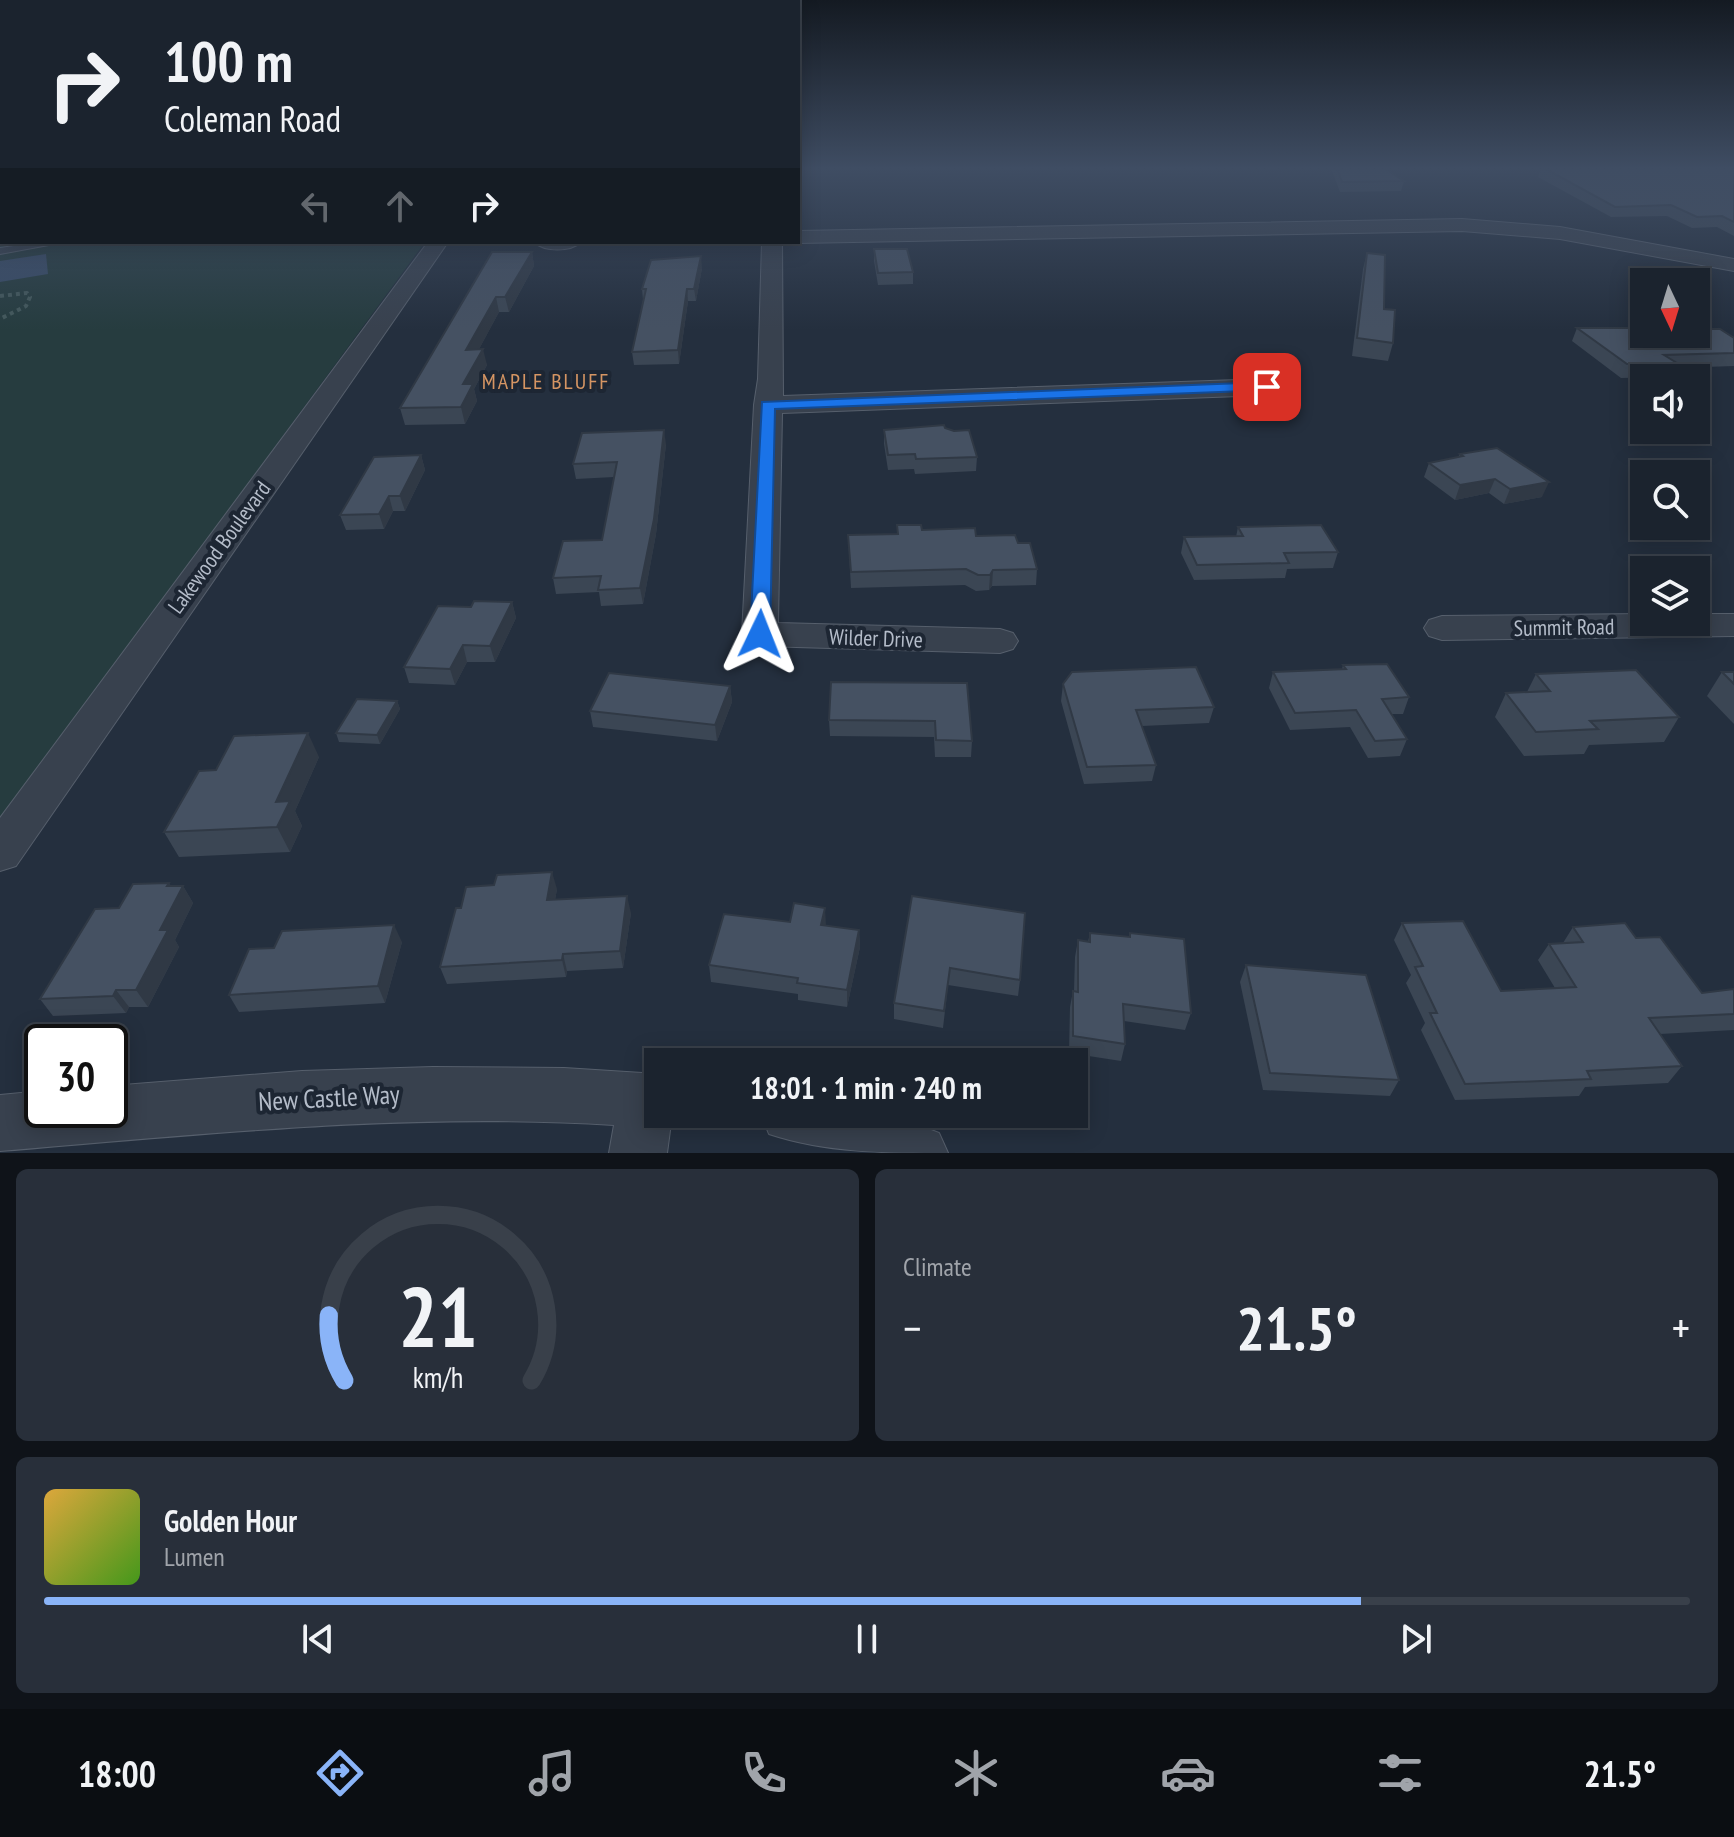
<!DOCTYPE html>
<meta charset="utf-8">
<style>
:root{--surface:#1b232e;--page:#282f3a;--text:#f1f3f6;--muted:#a0a4aa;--line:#39404a;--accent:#8ab4f8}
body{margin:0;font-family:"PT Sans Narrow",sans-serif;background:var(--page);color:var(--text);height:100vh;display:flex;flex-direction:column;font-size:30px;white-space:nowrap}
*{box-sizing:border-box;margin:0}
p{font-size:26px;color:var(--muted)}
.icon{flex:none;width:44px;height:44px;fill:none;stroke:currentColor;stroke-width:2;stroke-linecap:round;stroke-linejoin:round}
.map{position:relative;height:1153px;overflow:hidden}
.details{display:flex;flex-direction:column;gap:16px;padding:16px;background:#0f1319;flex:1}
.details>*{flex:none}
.hud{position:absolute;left:0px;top:0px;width:800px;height:244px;box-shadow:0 4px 20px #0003,0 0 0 2px var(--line);background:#1b232e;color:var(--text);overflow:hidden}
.needle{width:52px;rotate:176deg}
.buttons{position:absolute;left:1630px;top:268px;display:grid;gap:16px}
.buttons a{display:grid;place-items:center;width:80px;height:80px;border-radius:0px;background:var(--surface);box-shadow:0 4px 20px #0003,0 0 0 2px var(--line);font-size:40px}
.speed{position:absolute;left:24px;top:1024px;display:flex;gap:16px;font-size:40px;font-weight:700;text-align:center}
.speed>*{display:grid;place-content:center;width:104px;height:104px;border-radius:50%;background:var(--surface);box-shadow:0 4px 20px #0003,0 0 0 2px var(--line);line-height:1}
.speed .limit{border:4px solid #111;border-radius:12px;background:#fff;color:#111}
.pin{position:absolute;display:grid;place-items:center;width:68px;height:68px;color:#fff;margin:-34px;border-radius:16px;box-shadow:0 4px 12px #0006}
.me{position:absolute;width:88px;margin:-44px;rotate:2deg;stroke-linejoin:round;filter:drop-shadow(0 0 6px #0008)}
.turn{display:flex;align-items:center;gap:28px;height:168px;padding:0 32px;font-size:36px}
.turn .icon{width:104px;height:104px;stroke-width:2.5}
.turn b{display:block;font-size:56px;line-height:68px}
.lanes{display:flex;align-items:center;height:76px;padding:0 32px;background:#0003;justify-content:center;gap:40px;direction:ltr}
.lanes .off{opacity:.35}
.big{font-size:60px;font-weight:700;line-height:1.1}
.details .widget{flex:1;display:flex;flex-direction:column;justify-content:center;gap:12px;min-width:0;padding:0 28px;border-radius:12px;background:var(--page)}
.details .dial{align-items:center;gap:0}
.dial svg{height:208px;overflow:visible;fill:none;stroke:var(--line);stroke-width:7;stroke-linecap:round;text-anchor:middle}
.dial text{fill:var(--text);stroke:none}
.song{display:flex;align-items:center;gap:24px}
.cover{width:96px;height:96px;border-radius:12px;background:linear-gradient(135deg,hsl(40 70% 55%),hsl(100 70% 35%))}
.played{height:8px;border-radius:4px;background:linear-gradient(90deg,var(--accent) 80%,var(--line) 80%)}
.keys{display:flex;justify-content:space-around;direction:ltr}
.heat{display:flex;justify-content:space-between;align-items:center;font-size:44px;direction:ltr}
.details .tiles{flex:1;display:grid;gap:16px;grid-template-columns:1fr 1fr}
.widget:last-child{grid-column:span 2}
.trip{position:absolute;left:644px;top:1048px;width:444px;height:80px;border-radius:0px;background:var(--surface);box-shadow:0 4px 20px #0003,0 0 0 2px var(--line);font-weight:700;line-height:80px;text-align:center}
.tabs{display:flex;height:128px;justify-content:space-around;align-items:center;background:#0b0e12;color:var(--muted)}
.tabs .icon{width:56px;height:56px}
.tabs .on{color:var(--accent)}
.tabs b{font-size:36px;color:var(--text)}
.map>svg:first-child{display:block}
</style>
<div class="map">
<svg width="1734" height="1153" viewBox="0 0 1734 1153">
<rect width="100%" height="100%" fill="#242f3e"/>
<!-- green -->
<path fill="#263c3f" d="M0 168 2 242H425L0 822Z"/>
<!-- water -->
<path fill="#394c67" d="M46 254 48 274 0 282V261Z"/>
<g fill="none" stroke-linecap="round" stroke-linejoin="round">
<defs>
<path id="lane" d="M41 242H65L0 254V248Z"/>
<g id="street">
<path d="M1462 219 1560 227 1734 259V271L1560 239 1462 231 798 243 794 242H798V231Z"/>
<path d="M428 242H448L16 866 0 871V818Z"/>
<path d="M534 242H581C571 252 544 252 534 242Z"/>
<path d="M762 242H782L783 396 1267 379 1276 381 1280 387 1276 393 1267 395 782 413 778 623 1000 629 1013 633 1018 641 1013 649 1000 653 760 646 747 642 742 634 754 405 758 379Z"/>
<path d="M1644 614V622H1696V614H1734V636L1442 640 1429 636 1424 628 1429 620 1442 616Z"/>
<path d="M433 1067 564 1068 658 1074V1114H680L678 1120 671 1123 667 1153H609L614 1125C409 1112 205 1134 0 1151V1095L42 1091V1110H110V1086L302 1071Z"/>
<path d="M761 1114H889L939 1133 948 1153C887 1153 826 1153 769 1134Z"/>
</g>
</defs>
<!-- lane casing -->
<use href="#lane" stroke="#565f6c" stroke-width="2"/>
<!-- street casing -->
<use href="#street" stroke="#565f6c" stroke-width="2"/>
<!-- path -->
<path stroke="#44595c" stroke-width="4" stroke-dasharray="4 4" stroke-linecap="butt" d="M0 296 27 293 30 297 26 306 0 319"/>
<!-- lane -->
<use href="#lane" fill="#38414e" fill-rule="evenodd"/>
<!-- street -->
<use href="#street" fill="#38414e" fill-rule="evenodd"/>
</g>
<!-- wall -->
<g fill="#3b4654">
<path d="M1331 168H1384L1404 181 1401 191 1340 192Z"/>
<path d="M1541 168H1734V236L1717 227 1692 228 1667 216 1611 217 1538 177Z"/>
<path d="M874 249 913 272V284L878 285 874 261Z"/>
<path d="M532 252 534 266 509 312H499L479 349 487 365 474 389 477 401 465 424 405 425 400 408Z"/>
<path d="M1367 253 1393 343 1388 361 1352 356 1363 269Z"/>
<path d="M702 268 696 301H688L679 364 634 365 632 352 643 300 642 289Z"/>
<path d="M1577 328 1734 338V366L1675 368 1670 377 1621 378 1572 341Z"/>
<path d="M945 428 977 457 976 471 915 474 914 469 888 470 884 444V430Z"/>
<path d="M666 444 656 534 643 604 601 606 599 592 556 594 553 578 602 540 614 477 576 479 573 464Z"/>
<path d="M1460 454 1542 497 1504 504 1489 493 1455 500 1424 477 1429 463 1458 457Z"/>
<path d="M421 455 425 470 405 511H393L384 529 346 530 340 515Z"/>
<path d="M897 525 922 530 976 536 1018 543 1037 569 1036 585 992 586 989 590 976 591 965 585 851 588 848 535 897 534Z"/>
<path d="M1238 527 1338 552 1333 568 1287 569 1285 578 1194 580 1181 553 1184 537H1236Z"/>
<path d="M512 602 516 618 495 662H467L455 685 409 683 404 667 471 607Z"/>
<path d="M1343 665 1409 697 1403 714H1391L1407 739 1400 756 1368 758 1350 727 1290 730 1269 688 1273 672 1342 669Z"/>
<path d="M1722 672H1734V724L1707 696Z"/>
<path d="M1536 674 1679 717 1664 742 1589 745 1584 754 1524 756 1495 717 1506 693 1527 692Z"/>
<path d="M967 683 972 741 971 757H935L934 737 830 736 829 720Z"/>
<path d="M1063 684 1214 707 1209 723 1142 726 1156 765 1152 781 1084 784 1061 701Z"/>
<path d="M730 686 732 702 717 741 593 727 590 711Z"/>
<path d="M397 701 400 709 380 744 339 742 336 733Z"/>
<path d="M319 757 295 811 302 826 290 852 179 857 164 832 216 770Z"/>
<path d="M169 883 171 886H183L193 903 175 940 179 947 148 1007H129L126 1013 53 1016 40 999 119 908Z"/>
<path d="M557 889 555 900 631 913 623 968 567 971 566 977 447 984 440 967Z"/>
<path d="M912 896 1020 980 1018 996 948 985 943 1028 894 1019V1003Z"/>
<path d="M790 922 859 930 860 947 847 1007 798 1000V994L711 982 709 965Z"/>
<path d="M1402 923 1501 991 1555 988 1538 960 1549 944 1563 943 1573 927 1636 938 1702 993 1734 989V1030L1660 1034 1682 1066 1668 1083 1585 1087 1579 1096 1455 1100 1421 1030 1425 1023 1406 983 1411 975 1394 940Z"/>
<path d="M1090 933 1129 937 1130 933 1191 1013 1185 1030 1124 1021 1125 1044 1121 1061 1069 1053 1070 1007 1073 991H1074L1075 957 1078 940 1088 942Z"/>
<path d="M402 942 385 1003 239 1012 229 995 274 948Z"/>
<path d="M1246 965 1399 1080 1390 1096 1263 1090 1240 982Z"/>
</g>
<!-- shaded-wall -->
<g fill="#303945">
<path d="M532 252 534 266 509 312 505 297Z"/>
<path d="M701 256 702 268 696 301 694 289Z"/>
<path d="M687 289 688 301 679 364 678 350Z"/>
<path d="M496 297 499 312 470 366 466 350Z"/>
<path d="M483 349 487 365 474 389 477 401 465 424 461 407 463 384Z"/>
<path d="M664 430 666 444 656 534 643 604 640 588Z"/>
<path d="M421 455 425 470 405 511 400 496Z"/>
<path d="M1495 479 1489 493 1455 500 1460 485Z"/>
<path d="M1549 482 1542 497 1504 504 1510 489Z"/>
<path d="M389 496 393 511 384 529 379 514Z"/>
<path d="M993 570 992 586 989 590 990 575Z"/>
<path d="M512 602 516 618 495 662 490 646Z"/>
<path d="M463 645 467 662 455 685 450 669Z"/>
<path d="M730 686 732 702 717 741 715 725Z"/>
<path d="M397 701 400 709 380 744 377 735Z"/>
<path d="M308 733 319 757 295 811 302 826 290 852 277 827 276 802Z"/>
<path d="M552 872 557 889 552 917 547 900Z"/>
<path d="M169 883 177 897 183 886 193 903 175 940 179 947 148 1007 136 990 160 930 167 886Z"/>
<path d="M627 896 631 913 623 968 620 951Z"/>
<path d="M825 908 826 925 822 942 821 925Z"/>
<path d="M394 925 402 942 385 1003 378 986Z"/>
<path d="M859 930 860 947 847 1007V990Z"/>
<path d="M563 954 567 971 566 977 562 960Z"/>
<path d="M116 990 129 1007 126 1013 113 996Z"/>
</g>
<!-- building -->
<g fill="#455162" stroke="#303945" stroke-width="2">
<path d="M1337 168H1384L1404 181 1342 182Z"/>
<path d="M1544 168H1734V222L1722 216 1697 217 1671 205 1615 207Z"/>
<path d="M874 249H907L913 272 878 273Z"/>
<path d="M492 252H532L505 297H496L466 350 483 349 463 384H473L461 407 400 408Z"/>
<path d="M1367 253 1385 255 1384 309 1395 310 1393 343 1357 338Z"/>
<path d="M701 256 694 289H687L678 350 632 352 646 289H642L651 260Z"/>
<path d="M1577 328H1644V334H1696V329H1720L1734 338V353L1664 355 1677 363 1627 364Z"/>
<path d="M944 425 945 428 954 431 969 430 977 457 916 459 915 454 888 455 884 430Z"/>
<path d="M664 430 654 519 640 588 598 590 601 576 553 578 563 541 602 540 617 462 573 464 582 433Z"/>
<path d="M1497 448 1549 482 1510 489 1495 479 1460 485 1429 463 1463 456 1460 454Z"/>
<path d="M421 455 400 496H389L379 514 340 515 374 457Z"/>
<path d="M897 525H921L922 530 975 528 976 536 1015 535 1018 543H1030L1037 569 993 570 990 575H978L966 569 851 572 848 535 898 534Z"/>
<path d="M1321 525 1338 552 1284 553 1289 563 1197 565 1184 537 1243 536 1238 527Z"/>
<path d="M474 601 512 602 490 646 463 645 450 669 404 667 438 606 471 607Z"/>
<path d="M1387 664 1409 697 1382 699 1407 739 1375 741 1356 710 1295 713 1273 672 1346 669 1343 665Z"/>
<path d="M1196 667 1214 707 1136 710 1156 765 1087 767 1063 684 1072 672Z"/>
<path d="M1636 670 1679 717 1590 721 1598 729 1536 732 1506 693 1550 691 1536 674Z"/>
<path d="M1722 672H1734V684Z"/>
<path d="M609 673 730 686 715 725 590 711Z"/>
<path d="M831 682 967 683 972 741 936 740 935 721 829 720Z"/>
<path d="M357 699 397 701 377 735 336 733Z"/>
<path d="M308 733 276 802 290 801 277 827 164 832 199 771 216 770 234 736Z"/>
<path d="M552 872 547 900 627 896 620 951 563 954 562 960 440 967 456 908H461L466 887 494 885 497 875Z"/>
<path d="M169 883 167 886H183L160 930H168L136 990H116L113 996 40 999 95 909 119 908 133 884Z"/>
<path d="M912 896 1025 913 1020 980 950 968 944 1011 894 1003Z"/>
<path d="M794 903 825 908 821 925 859 930 847 990 797 983 798 978 709 965 724 914 790 922Z"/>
<path d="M1463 921 1501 991 1576 987 1549 944 1583 942 1573 927 1625 923 1636 938 1660 937 1702 993 1734 989V1014L1649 1018 1682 1066 1587 1071 1591 1079 1465 1084 1430 1013H1437L1415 967 1423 966 1402 923Z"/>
<path d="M394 925 378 986 229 995 249 949 274 948 282 931Z"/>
<path d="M1090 933 1130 937V933L1184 939 1191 1013 1123 1004 1125 1044 1073 1036V991L1078 992V940L1090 942Z"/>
<path d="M1246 965 1366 975 1399 1080 1270 1073Z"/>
</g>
<!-- sky -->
<linearGradient id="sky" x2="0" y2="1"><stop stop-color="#141a22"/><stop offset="0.51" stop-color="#3f4d63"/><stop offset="1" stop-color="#3f4d63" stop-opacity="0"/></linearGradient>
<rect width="1734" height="330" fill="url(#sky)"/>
<!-- route -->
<path fill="#1a73e8" stroke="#114b97" stroke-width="2" d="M1267 382 1272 384V390L775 409 770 634 760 640 750 634 762 402Z"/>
<g text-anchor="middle" stroke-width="8" stroke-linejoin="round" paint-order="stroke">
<!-- far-quarter labels -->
<g font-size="22" letter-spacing="2" fill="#d59563" stroke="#1d2633">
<text x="546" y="389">MAPLE BLUFF</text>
</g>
<!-- street labels -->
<g font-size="22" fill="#b4bcc9" stroke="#1d2633">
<text transform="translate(219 547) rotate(-54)" y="8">Lakewood Boulevard</text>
<text transform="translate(1564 627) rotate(-1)" y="8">Summit Road</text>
<text transform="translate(876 638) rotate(2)" y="8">Wilder Drive</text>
</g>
<!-- near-street labels -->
<g font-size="26" fill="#b4bcc9" stroke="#1d2633">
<text transform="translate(329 1098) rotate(-3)" y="9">New Castle Way</text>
</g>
</g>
</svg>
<div class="buttons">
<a><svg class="needle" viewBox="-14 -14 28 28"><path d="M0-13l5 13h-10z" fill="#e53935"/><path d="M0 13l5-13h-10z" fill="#a0a4aa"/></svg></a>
<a><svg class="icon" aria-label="sound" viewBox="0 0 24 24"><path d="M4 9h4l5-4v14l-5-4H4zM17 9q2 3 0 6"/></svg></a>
<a><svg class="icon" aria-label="search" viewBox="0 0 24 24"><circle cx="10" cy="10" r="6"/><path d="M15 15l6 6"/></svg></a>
<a><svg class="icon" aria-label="layers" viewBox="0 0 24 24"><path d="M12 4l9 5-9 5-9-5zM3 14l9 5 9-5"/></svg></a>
</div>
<div class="speed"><div class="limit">30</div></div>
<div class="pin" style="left:1267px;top:387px;background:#d93025"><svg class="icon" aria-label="arrive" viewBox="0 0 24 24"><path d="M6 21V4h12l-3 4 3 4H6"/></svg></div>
<svg class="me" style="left:760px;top:634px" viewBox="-20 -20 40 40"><path d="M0-17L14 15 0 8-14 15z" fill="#1a73e8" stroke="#fff" stroke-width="4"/></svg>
<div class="trip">18:01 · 1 min · 240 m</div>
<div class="hud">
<div class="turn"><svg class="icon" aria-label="right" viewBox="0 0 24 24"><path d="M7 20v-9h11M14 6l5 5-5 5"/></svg><div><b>100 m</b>Coleman Road</div></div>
<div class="lanes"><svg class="icon off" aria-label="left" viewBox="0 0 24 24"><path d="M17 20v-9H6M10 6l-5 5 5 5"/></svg><svg class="icon off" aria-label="ahead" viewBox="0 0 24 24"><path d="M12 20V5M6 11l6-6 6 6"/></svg><svg class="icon" aria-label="right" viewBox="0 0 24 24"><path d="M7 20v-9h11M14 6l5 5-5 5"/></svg></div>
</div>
</div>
<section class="details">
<div class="tiles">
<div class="widget dial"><svg viewBox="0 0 100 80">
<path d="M14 69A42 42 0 1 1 86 69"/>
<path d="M14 69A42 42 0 0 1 8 44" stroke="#8ab4f8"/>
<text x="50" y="56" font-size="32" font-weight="700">21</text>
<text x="50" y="72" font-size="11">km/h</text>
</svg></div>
<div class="widget"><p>Climate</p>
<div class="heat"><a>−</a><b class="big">21.5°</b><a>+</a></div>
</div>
<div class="widget">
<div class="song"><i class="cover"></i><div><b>Golden Hour</b><p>Lumen</p></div></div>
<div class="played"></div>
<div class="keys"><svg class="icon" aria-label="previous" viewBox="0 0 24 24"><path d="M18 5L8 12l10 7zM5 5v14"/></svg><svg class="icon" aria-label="pause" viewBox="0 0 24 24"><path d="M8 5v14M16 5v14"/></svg><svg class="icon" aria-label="next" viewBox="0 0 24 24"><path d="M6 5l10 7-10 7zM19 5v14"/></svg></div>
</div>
</div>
</section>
<nav class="tabs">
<b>18:00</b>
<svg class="icon on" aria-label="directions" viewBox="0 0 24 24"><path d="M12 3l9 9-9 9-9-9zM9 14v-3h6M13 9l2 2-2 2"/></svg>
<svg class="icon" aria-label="music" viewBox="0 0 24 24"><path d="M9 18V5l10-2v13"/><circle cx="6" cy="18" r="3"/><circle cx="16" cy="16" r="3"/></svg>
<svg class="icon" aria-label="phone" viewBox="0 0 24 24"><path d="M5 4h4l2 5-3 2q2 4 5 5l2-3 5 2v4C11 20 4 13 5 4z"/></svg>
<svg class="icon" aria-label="climate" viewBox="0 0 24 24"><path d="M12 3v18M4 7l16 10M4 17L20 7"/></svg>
<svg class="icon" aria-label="car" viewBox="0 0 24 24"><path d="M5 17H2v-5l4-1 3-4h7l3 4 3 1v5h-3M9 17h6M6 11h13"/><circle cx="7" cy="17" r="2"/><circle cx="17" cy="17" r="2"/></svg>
<svg class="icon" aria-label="filters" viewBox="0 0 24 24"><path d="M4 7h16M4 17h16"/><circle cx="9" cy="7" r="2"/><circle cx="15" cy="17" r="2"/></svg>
<b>21.5°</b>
</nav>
